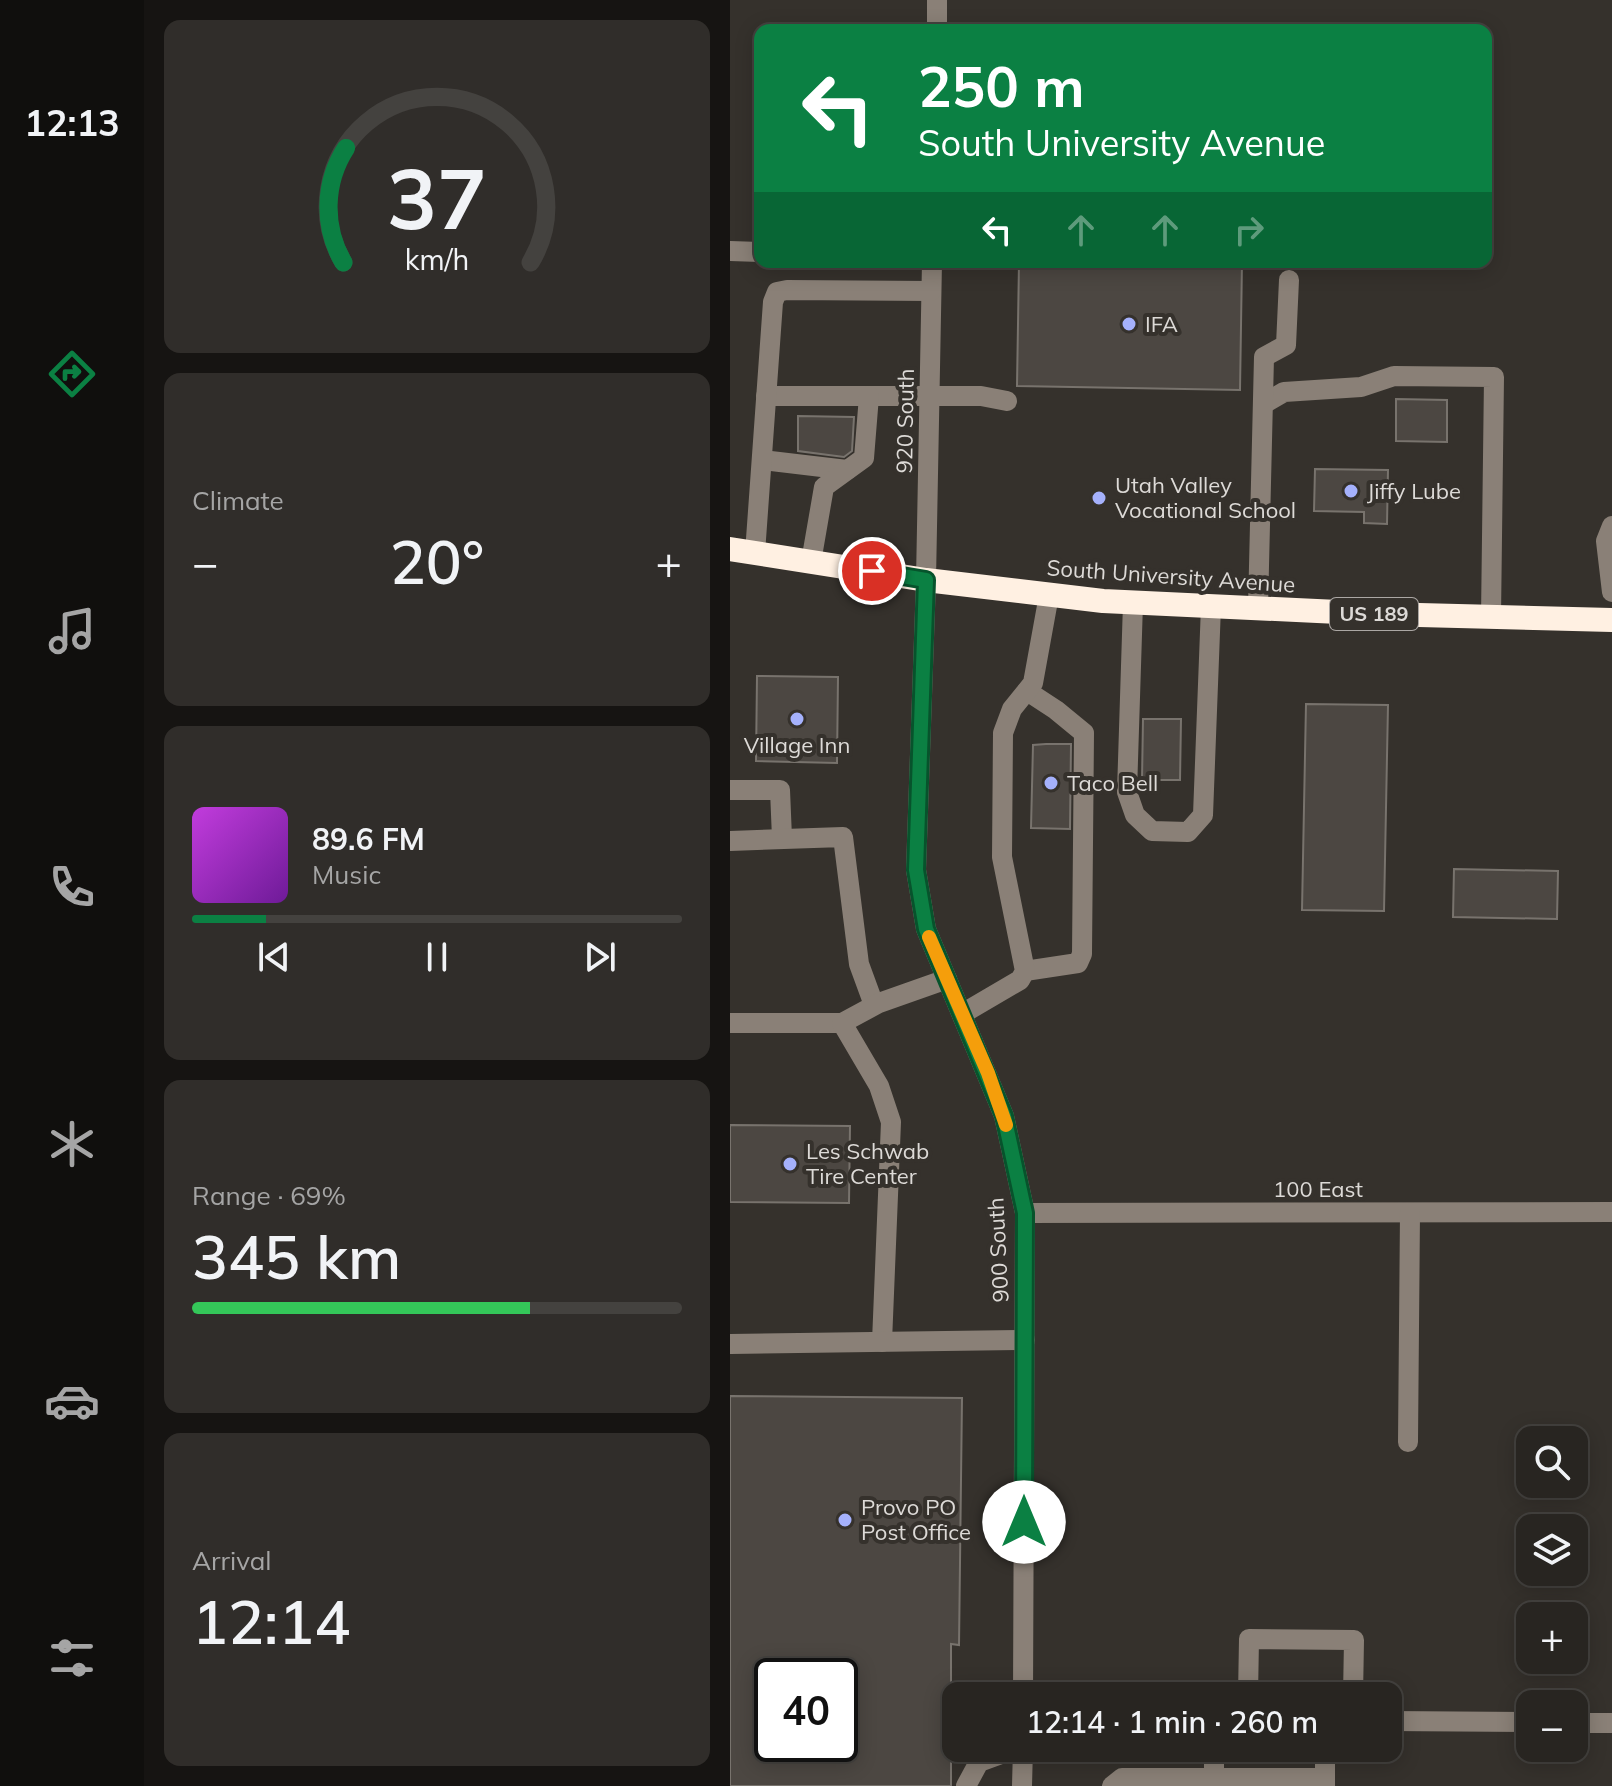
<!DOCTYPE html>
<meta charset="utf-8">
<style>
:root{--surface:#282521;--page:#302d2a;--text:#f1f3f6;--muted:#a5a5a5;--line:#44423f;--accent:#0b8043}
body{margin:0;font-family:Mulish,sans-serif;background:var(--page);color:var(--text);height:100vh;display:flex;flex-direction:column;font-size:30px;white-space:nowrap}
*{box-sizing:border-box;margin:0}
p{font-size:26px;color:var(--muted)}
.icon{flex:none;width:44px;height:44px;fill:none;stroke:currentColor;stroke-width:2;stroke-linecap:round;stroke-linejoin:round}
.map{position:relative;flex:1;overflow:hidden}
.side{display:flex;flex-direction:column;gap:20px;padding:20px;background:#161412;width:586px}
.side>*{flex:none}
.banner{position:absolute;left:24px;top:24px;width:738px;height:244px;border-radius:16px;box-shadow:0 4px 20px #0003,0 0 0 2px var(--line);background:#0b8043;color:#fff;overflow:hidden}
.buttons{position:absolute;left:786px;top:1426px;display:grid;gap:16px}
.buttons a{display:grid;place-items:center;width:72px;height:72px;border-radius:16px;background:var(--surface);box-shadow:0 4px 20px #0003,0 0 0 2px var(--line);font-size:40px}
.speed{position:absolute;left:24px;top:1658px;display:flex;gap:16px;font-size:40px;font-weight:700;text-align:center}
.speed>*{display:grid;place-content:center;width:104px;height:104px;border-radius:50%;background:var(--surface);box-shadow:0 4px 20px #0003,0 0 0 2px var(--line);line-height:1}
.speed .limit{border:4px solid #111;border-radius:12px;background:#fff;color:#111}
.pin{position:absolute;display:grid;place-items:center;width:68px;height:68px;color:#fff;margin:-34px;border:4px solid #fff;border-radius:50%;box-shadow:0 2px 8px #0007}
.me{position:absolute;width:88px;margin:-44px;rotate:0deg;stroke-linejoin:round;filter:drop-shadow(0 0 6px #0008)}
.turn{display:flex;align-items:center;gap:28px;height:168px;padding:0 32px;font-size:36px}
.turn .icon{width:104px;height:104px;stroke-width:2.5}
.turn b{display:block;font-size:56px;line-height:68px}
.lanes{display:flex;align-items:center;height:76px;padding:0 32px;background:#0003;justify-content:center;gap:40px;direction:ltr}
.lanes .off{opacity:.35}
.big{font-size:60px;font-weight:600;line-height:1.1}
.side .card{flex:1;display:flex;flex-direction:column;justify-content:center;gap:12px;min-width:0;padding:0 28px;border-radius:16px;background:var(--page)}
.side .dial{align-items:center;gap:0}
.dial svg{height:208px;overflow:visible;fill:none;stroke:var(--line);stroke-width:7;stroke-linecap:round;text-anchor:middle}
.dial text{fill:var(--text);stroke:none}
.song{display:flex;align-items:center;gap:24px}
.cover{width:96px;height:96px;border-radius:12px;background:linear-gradient(135deg,hsl(290 70% 55%),hsl(280 70% 35%))}
.played{height:8px;border-radius:4px;background:linear-gradient(90deg,var(--accent) 15%,var(--line) 15%)}
.keys{display:flex;justify-content:space-around;direction:ltr}
.heat{display:flex;justify-content:space-between;align-items:center;font-size:44px;direction:ltr}
.charge{height:12px;border-radius:6px;background:linear-gradient(90deg,#34c759 69%,var(--line) 0)}
.trip{position:absolute;left:212px;top:1682px;width:460px;height:80px;border-radius:16px;background:var(--surface);box-shadow:0 4px 20px #0003,0 0 0 2px var(--line);font-weight:600;line-height:80px;text-align:center}
main{display:flex;flex:1;min-height:0}
.dock{display:flex;flex-direction:column;width:144px;justify-content:space-around;align-items:center;background:#100f0d;color:var(--muted)}
.dock .icon{width:56px;height:56px}
.dock .current{color:var(--accent)}
.dock b{font-size:36px;color:var(--text)}
.map>svg:first-child{display:block}
</style>
<main>
<nav class="dock">
<b>12:13</b>
<svg class="icon current" aria-label="directions" viewBox="0 0 24 24"><path d="M12 3l9 9-9 9-9-9zM9 14v-3h6M13 9l2 2-2 2"/></svg>
<svg class="icon" aria-label="music" viewBox="0 0 24 24"><path d="M9 18V5l10-2v13"/><circle cx="6" cy="18" r="3"/><circle cx="16" cy="16" r="3"/></svg>
<svg class="icon" aria-label="phone" viewBox="0 0 24 24"><path d="M5 4h4l2 5-3 2q2 4 5 5l2-3 5 2v4C11 20 4 13 5 4z"/></svg>
<svg class="icon" aria-label="climate" viewBox="0 0 24 24"><path d="M12 3v18M4 7l16 10M4 17L20 7"/></svg>
<svg class="icon" aria-label="car" viewBox="0 0 24 24"><path d="M5 17H2v-5l4-1 3-4h7l3 4 3 1v5h-3M9 17h6M6 11h13"/><circle cx="7" cy="17" r="2"/><circle cx="17" cy="17" r="2"/></svg>
<svg class="icon" aria-label="filters" viewBox="0 0 24 24"><path d="M4 7h16M4 17h16"/><circle cx="9" cy="7" r="2"/><circle cx="15" cy="17" r="2"/></svg>
</nav>
<section class="side">
<div class="card dial"><svg viewBox="0 0 100 80">
<path d="M14 69A42 42 0 1 1 86 69"/>
<path d="M14 69A42 42 0 0 1 15 25" stroke="#0b8043"/>
<text x="50" y="56" font-size="32" font-weight="700">37</text>
<text x="50" y="72" font-size="11">km/h</text>
</svg></div>
<div class="card"><p>Climate</p>
<div class="heat"><a>−</a><b class="big">20°</b><a>+</a></div>
</div>
<div class="card">
<div class="song"><i class="cover"></i><div><b>89.6 FM</b><p>Music</p></div></div>
<div class="played"></div>
<div class="keys"><svg class="icon" aria-label="previous" viewBox="0 0 24 24"><path d="M18 5L8 12l10 7zM5 5v14"/></svg><svg class="icon" aria-label="pause" viewBox="0 0 24 24"><path d="M8 5v14M16 5v14"/></svg><svg class="icon" aria-label="next" viewBox="0 0 24 24"><path d="M6 5l10 7-10 7zM19 5v14"/></svg></div>
</div>
<div class="card"><p>Range · 69%</p><b class="big">345 km</b><div class="charge"></div></div>
<div class="card"><p>Arrival</p><b class="big">12:14</b></div>
</section>
<div class="map">
<svg width="882" height="1786" viewBox="0 0 882 1786">
<rect width="100%" height="100%" fill="#35312c"/>
<!-- building -->
<g fill="#4c4742" stroke="#78736d" stroke-width="2" fill-rule="evenodd">
<path d="M289 262H512L510 390 287 386Z"/>
<path d="M666 399 717 400V442L666 441Z"/>
<path d="M68 416 124 417 122 451 114 457 68 451Z"/>
<path d="M585 469 658 470 657 524 634 523V512L584 511Z"/>
<path d="M27 676 108 677 107 763 26 761Z"/>
<path d="M576 704 658 705 654 911 572 910Z"/>
<path d="M413 719H451L450 780H412Z"/>
<path d="M316 744H341L340 829 301 828 303 745Z"/>
<path d="M724 869 828 871 827 919 723 917Z"/>
<path d="M0 1125 120 1126 119 1203 0 1202Z"/>
<path d="M0 1396 232 1398 229 1645 221 1644V1786H0ZM42 1676H110V1744H42Z"/>
</g>
<g fill="none" stroke-linecap="round" stroke-linejoin="round">
<!-- minor -->
<g stroke="#8a8077" stroke-width="20">
<path d="M207 30V0"/>
<path d="M0 251 30 252"/>
<path d="M202 262 196 580 186 870 196 929 274 1116 295 1213 293 1696"/>
<path d="M36 396H251L277 401"/>
<path d="M535 403 554 392 631 387 664 376 764 377 761 617"/>
<path d="M32 460 117 470"/>
<path d="M882 526 876 541 882 592"/>
<path d="M25 553 43 302 47 292 57 290 201 291"/>
<path d="M81 562 94 487 134 458 139 396"/>
<path d="M403 603 397 792 405 815 422 831 458 832 473 815 481 606"/>
<path d="M528 608 534 357 556 345 559 280"/>
<path d="M0 790H50L52 838"/>
<path d="M0 841 113 837 129 964 144 1005"/>
<path d="M295 971 348 963 352 954 354 733 326 710 297 691"/>
<path d="M232 1014 290 980 295 971 272 857 273 733 282 709 303 683 319 595"/>
<path d="M0 1023H112L149 1003 217 979"/>
<path d="M112 1023 149 1086 161 1122 152 1342"/>
<path d="M295 1213 882 1212"/>
<path d="M0 1344 295 1340"/>
<path d="M678 1442 680 1213"/>
<path d="M518 1696 519 1639 624 1640 623 1696"/>
<path d="M658 1721 800 1722"/>
<path d="M844 1723H882"/>
<path d="M484 1778V1748"/>
<path d="M236 1786 249 1762 288 1748"/>
<path d="M292 1786 293 1748"/>
<path d="M382 1786 392 1778H595"/>
<path d="M595 1786V1748"/>
</g>
<!-- highway -->
<path stroke="#fff0e2" stroke-width="24" d="M0 549 196 580 373 601 650 614 882 620"/>
</g>
<g fill="none" stroke-linecap="round" stroke-linejoin="round">
<defs>
<path id="route" d="M142 571 196 580 186 870 196 929 274 1116 295 1213 294 1522"/>
</defs>
<!-- route casing -->
<use href="#route" stroke="#07532c" stroke-width="20"/>
<!-- route -->
<use href="#route" stroke="#0b8043" stroke-width="14"/>
<!-- slow -->
<path stroke="#f59e0b" stroke-width="14" d="M199 937 258 1073 276 1125"/>
</g>
<!-- markers -->
<g fill="#a5b1fc" stroke="#35312c" stroke-width="3">
<circle cx="399" cy="324" r="8"/>
<circle cx="621" cy="491" r="8"/>
<circle cx="369" cy="498" r="8"/>
<circle cx="67" cy="719" r="8"/>
<circle cx="321" cy="783" r="8"/>
<circle cx="60" cy="1164" r="8"/>
<circle cx="115" cy="1520" r="8"/>
</g>
<g text-anchor="middle" stroke-width="8" stroke-linejoin="round" paint-order="stroke">
<!-- shield labels -->
<rect fill="#35312c" stroke="#aba7a4" stroke-width="2" x="600" y="598" width="88" height="32" rx="6"/>
<g font-size="20" font-weight="bold" fill="#dddad7">
<text x="644" y="621">US 189</text>
</g>
<!-- poi labels -->
<g font-size="22" fill="#dddad7" stroke="#35312c" text-anchor="start">
<text x="415" y="332">IFA</text>
<text x="385" y="493">Utah Valley<tspan x="385" dy="25">Vocational School</tspan></text>
<text x="637" y="499">Jiffy Lube</text>
<text x="67" y="753" text-anchor="middle">Village Inn</text>
<text x="337" y="791">Taco Bell</text>
<text x="76" y="1159">Les Schwab<tspan x="76" dy="25">Tire Center</tspan></text>
<text x="131" y="1515">Provo PO<tspan x="131" dy="25">Post Office</tspan></text>
</g>
<!-- street labels -->
<g font-size="22" fill="#dddad7" stroke="#35312c">
<text transform="translate(175 421) rotate(-89)" y="8">920 South</text>
<text transform="translate(441 576) rotate(4)" y="8">South University Avenue</text>
<text x="588" y="1197">100 East</text>
<text transform="translate(268 1250) rotate(-93)" y="8">900 South</text>
</g>
</g>
</svg>
<div class="buttons">
<a><svg class="icon" aria-label="search" viewBox="0 0 24 24"><circle cx="10" cy="10" r="6"/><path d="M15 15l6 6"/></svg></a>
<a><svg class="icon" aria-label="layers" viewBox="0 0 24 24"><path d="M12 4l9 5-9 5-9-5zM3 14l9 5 9-5"/></svg></a>
<a>+</a>
<a>−</a>
</div>
<div class="speed"><div class="limit">40</div></div>
<div class="pin" style="left:142px;top:571px;background:#d93025"><svg class="icon" aria-label="arrive" viewBox="0 0 24 24"><path d="M6 21V4h12l-3 4 3 4H6"/></svg></div>
<svg class="me" style="left:294px;top:1522px" viewBox="-20 -20 40 40"><circle r="19" fill="#fff"/><path d="M0-13L10 11 0 6-10 11z" fill="#0b8043"/></svg>
<div class="trip">12:14 · 1 min · 260 m</div>
<div class="banner">
<div class="turn"><svg class="icon" aria-label="left" viewBox="0 0 24 24"><path d="M17 20v-9H6M10 6l-5 5 5 5"/></svg><div><b>250 m</b>South University Avenue</div></div>
<div class="lanes"><svg class="icon" aria-label="left" viewBox="0 0 24 24"><path d="M17 20v-9H6M10 6l-5 5 5 5"/></svg><svg class="icon off" aria-label="ahead" viewBox="0 0 24 24"><path d="M12 20V5M6 11l6-6 6 6"/></svg><svg class="icon off" aria-label="ahead" viewBox="0 0 24 24"><path d="M12 20V5M6 11l6-6 6 6"/></svg><svg class="icon off" aria-label="right" viewBox="0 0 24 24"><path d="M7 20v-9h11M14 6l5 5-5 5"/></svg></div>
</div>
</div>
</main>
